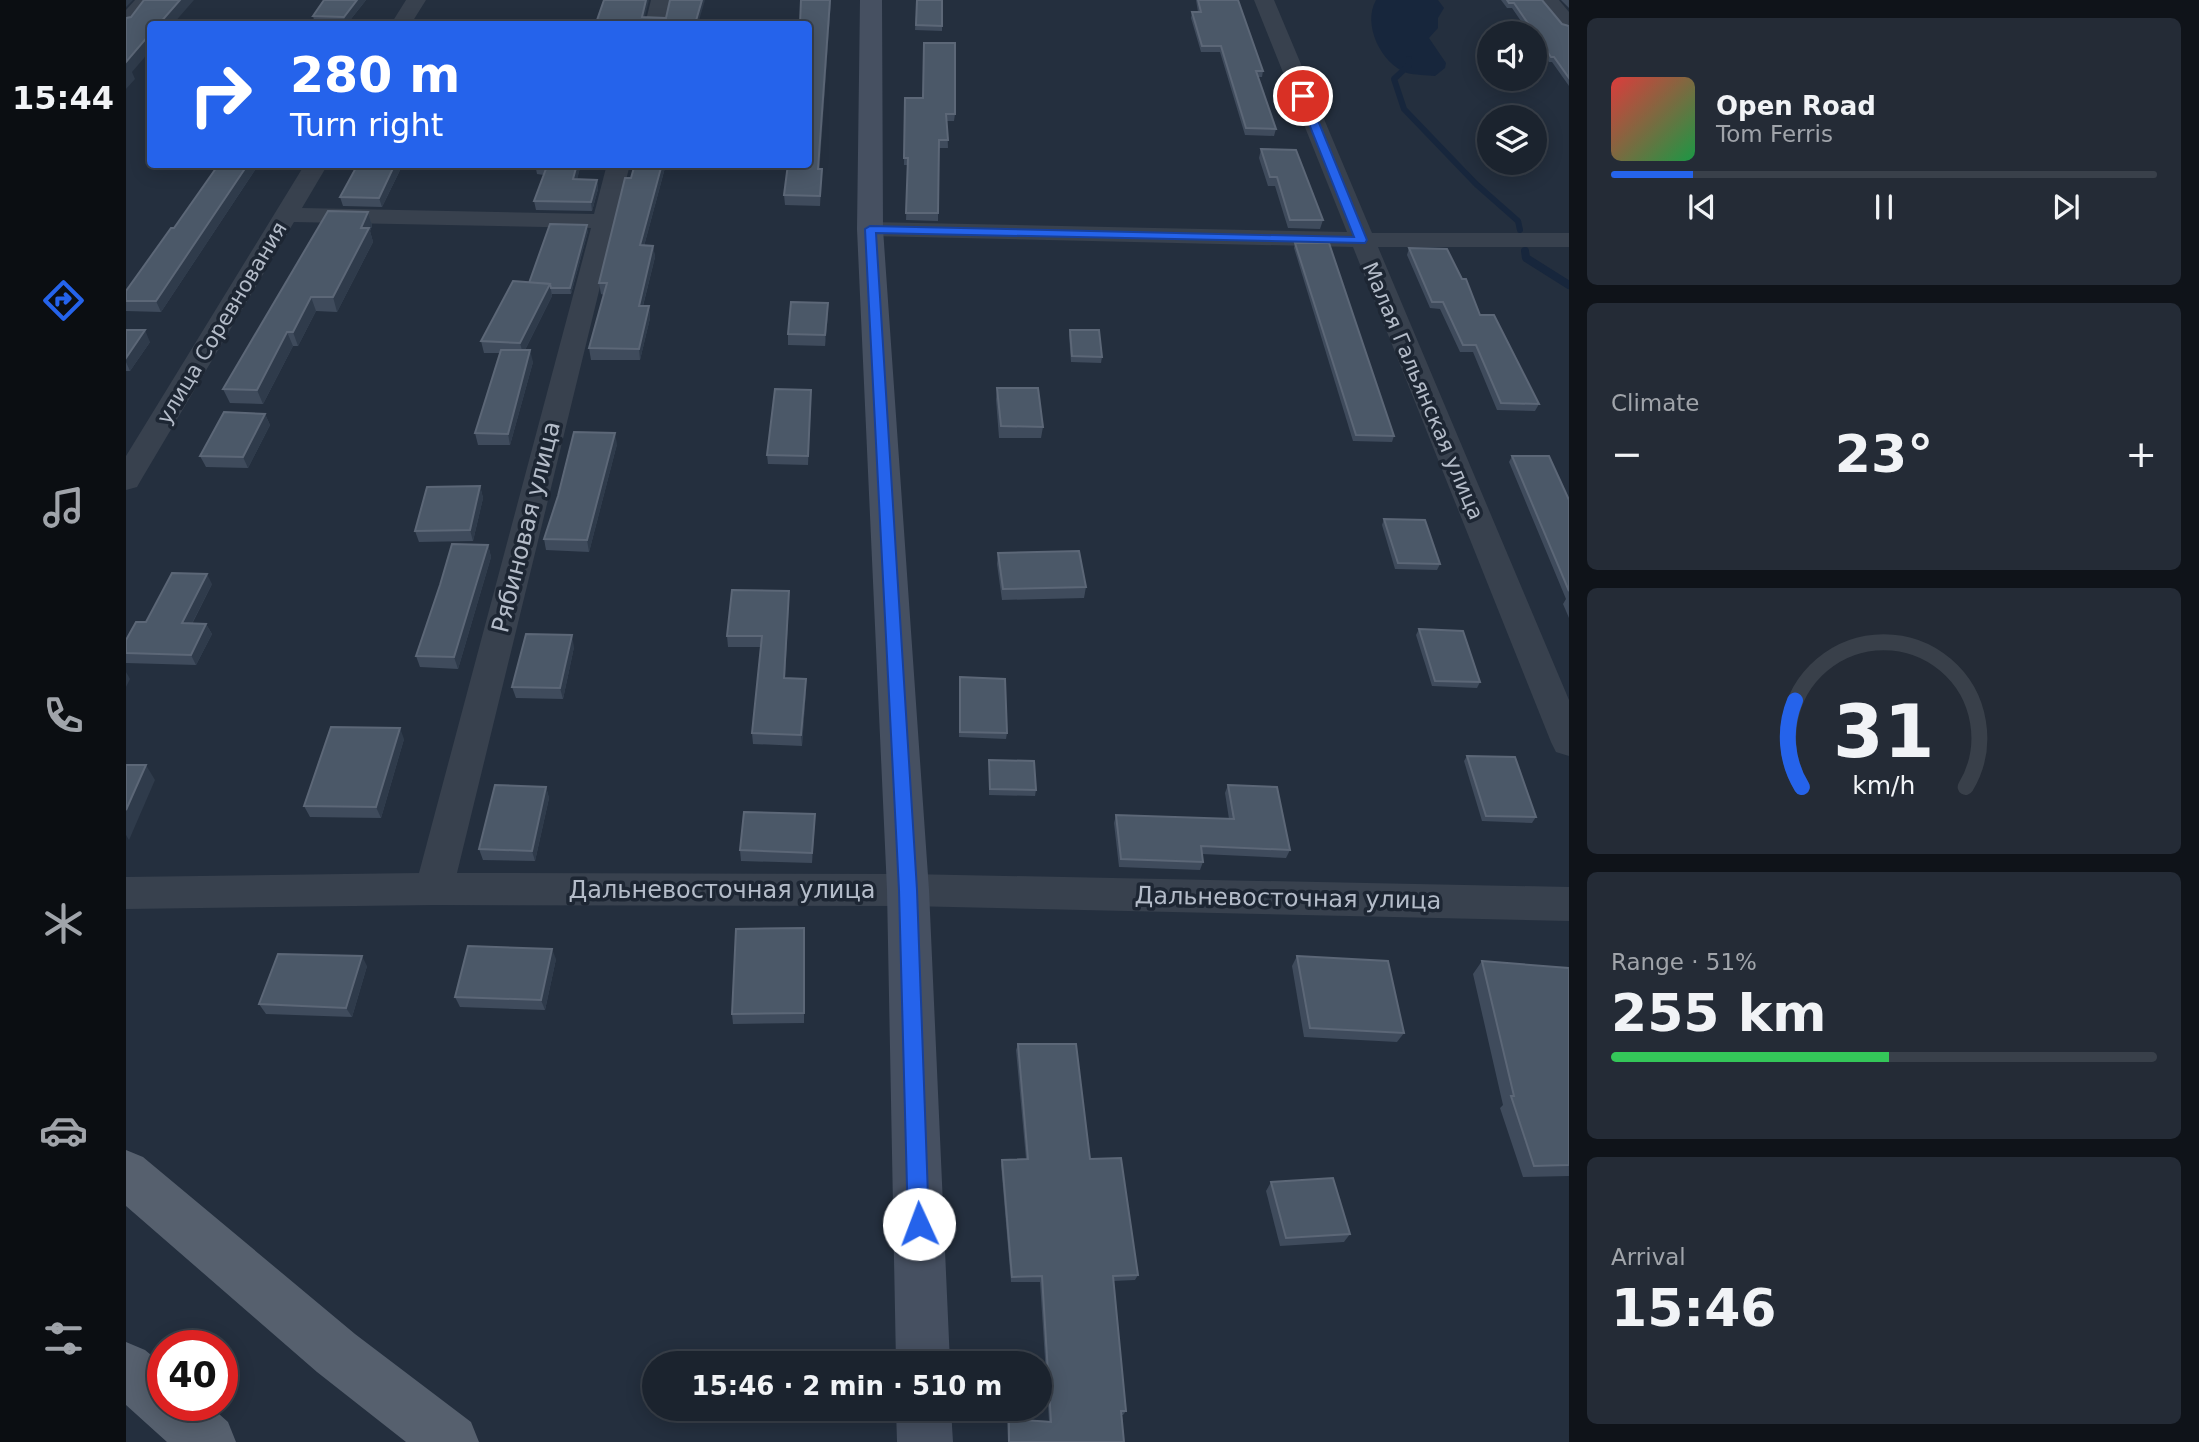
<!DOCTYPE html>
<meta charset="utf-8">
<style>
:root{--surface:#1b232e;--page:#242b36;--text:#f1f3f6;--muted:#a0a4aa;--line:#39404a;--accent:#2563eb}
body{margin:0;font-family:"DejaVu Sans",sans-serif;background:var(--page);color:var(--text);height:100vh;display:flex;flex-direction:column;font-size:26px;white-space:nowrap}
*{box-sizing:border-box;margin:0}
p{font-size:23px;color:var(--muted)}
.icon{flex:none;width:38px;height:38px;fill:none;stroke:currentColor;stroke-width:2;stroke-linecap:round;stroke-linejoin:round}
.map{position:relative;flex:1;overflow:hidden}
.side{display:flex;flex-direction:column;gap:18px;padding:18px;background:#0f1319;width:630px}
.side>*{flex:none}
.hud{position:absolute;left:21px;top:21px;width:665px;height:147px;border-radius:7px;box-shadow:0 4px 18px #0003,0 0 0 2px var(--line);background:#2563eb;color:#fff;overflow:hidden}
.fabs{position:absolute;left:1351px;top:21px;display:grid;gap:14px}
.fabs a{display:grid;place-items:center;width:70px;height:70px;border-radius:50%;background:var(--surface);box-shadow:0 4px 18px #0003,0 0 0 2px var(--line);font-size:35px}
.speed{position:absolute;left:21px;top:1330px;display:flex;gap:14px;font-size:35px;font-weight:700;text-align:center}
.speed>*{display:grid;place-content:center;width:91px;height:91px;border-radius:50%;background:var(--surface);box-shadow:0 4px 18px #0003,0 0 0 2px var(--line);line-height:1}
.speed .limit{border:10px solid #d22;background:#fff;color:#111}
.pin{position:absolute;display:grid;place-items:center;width:60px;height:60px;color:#fff;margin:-30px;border:4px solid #fff;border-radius:50%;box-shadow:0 2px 7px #0007}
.me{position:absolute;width:77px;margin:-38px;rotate:358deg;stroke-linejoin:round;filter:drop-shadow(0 0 5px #0008)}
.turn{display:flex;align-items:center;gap:24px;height:147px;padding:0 28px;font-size:32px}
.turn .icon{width:91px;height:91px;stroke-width:2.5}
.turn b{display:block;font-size:49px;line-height:60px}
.big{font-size:52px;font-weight:800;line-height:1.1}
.side .tile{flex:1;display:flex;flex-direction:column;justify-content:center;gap:10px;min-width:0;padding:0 24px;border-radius:10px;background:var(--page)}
.side .dial{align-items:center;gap:0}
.dial svg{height:182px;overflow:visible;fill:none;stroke:var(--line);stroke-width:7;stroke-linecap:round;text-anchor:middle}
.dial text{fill:var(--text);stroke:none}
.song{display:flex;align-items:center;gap:21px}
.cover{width:84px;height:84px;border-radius:10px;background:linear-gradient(135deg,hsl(0 70% 55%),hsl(140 70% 35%))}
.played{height:7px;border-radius:4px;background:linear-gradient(90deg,var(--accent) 15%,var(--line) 15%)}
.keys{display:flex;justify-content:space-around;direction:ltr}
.heat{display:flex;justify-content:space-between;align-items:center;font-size:38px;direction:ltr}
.charge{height:10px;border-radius:5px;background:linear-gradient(90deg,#34c759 51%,var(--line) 0)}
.trip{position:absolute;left:516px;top:1351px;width:410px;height:70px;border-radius:35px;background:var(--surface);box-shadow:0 4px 18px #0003,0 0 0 2px var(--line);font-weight:800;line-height:70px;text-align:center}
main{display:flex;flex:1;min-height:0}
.menu{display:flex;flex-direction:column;width:126px;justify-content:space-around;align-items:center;background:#0b0e12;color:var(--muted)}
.menu .icon{width:49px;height:49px}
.menu .active{color:var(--accent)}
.menu b{font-size:32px;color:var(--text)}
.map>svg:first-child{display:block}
</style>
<main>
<nav class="menu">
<b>15:44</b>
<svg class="icon active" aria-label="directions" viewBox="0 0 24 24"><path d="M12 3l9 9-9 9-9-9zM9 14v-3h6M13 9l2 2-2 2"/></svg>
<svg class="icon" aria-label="music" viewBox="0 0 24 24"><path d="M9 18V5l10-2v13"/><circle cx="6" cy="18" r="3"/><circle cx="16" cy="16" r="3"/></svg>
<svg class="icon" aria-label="phone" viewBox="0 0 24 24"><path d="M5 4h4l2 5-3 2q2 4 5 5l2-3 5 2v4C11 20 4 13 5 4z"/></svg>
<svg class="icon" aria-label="climate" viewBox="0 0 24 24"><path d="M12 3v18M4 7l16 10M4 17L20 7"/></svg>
<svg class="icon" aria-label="car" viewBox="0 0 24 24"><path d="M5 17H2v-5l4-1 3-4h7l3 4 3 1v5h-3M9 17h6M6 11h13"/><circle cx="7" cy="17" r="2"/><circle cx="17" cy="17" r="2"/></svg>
<svg class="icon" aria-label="filters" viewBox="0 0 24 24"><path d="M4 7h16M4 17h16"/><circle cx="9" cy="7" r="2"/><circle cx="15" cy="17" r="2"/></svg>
</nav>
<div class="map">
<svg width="1443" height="1442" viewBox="0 0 1443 1442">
<rect width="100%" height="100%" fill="#242f3e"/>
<!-- water -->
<path fill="#17263c" d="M1250 0H1312L1318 8 1312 18V28L1303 38 1320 63 1319 68 1309 76C1301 75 1289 75 1281 73 1255 64 1236 24 1250 0Z"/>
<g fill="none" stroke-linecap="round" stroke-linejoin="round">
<!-- stream-far1 -->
<path stroke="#17263c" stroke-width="6" d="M1283 59V65L1268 79 1278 109 1350 184 1392 221 1394 230"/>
<!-- stream -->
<path stroke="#17263c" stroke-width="8" d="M1399 251 1400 258 1443 285"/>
<!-- street -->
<g fill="#38414e" fill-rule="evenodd">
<path d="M9 0H29L7 27 0 29V10Z"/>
<path d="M280 0H300L285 24H265Z"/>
<path d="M525 0H545L539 24H519Z"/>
<path d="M1128 0H1148L1246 233H1443V247H1252L1443 700V756L1430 752 1425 742 1227 247 744 236 735 234 732 229 735 224 744 222 1221 232Z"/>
<path d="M1413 0H1433L1443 12V30L1436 28Z"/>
<path d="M179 164H202L176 208 468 214 481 164H504L331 873 782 874 1443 887V921L782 906 308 905 0 909V877L293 873 465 228 168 222 15 480 11 487 0 490V456Z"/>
</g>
<!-- secondary -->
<g fill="#465061" fill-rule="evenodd">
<path d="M734 0H756L757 229 803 890 824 1363H770L761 890 731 229Z"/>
<path d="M770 1409H825L827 1442H771Z"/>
</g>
<!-- primary -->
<g fill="#56606e" fill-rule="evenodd">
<path d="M0 1150 17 1157 229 1334 345 1422 353 1442H280L191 1372 0 1206Z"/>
<path d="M0 1342 19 1350 37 1365V1405H83L102 1422 110 1442H41L0 1405Z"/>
</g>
</g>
<!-- wall -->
<g fill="#3f4b5c">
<path d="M198 0H240L221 24H189L187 16Z"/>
<path d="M675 0H705L693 169H696L694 206 659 205 658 195 662 168H652V164H682Z"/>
<path d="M791 0H816V31L789 30Z"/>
<path d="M1070 0H1112L1137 71 1136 77H1132L1150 129 1148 136 1119 135 1094 52H1075L1065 18 1066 12H1072Z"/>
<path d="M1375 0H1416L1436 24 1443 26V86L1426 62H1423L1409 41V33H1403L1386 8H1381Z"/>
<path d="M1435 0H1443V8Z"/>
<path d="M779 98 829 114 828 121H821L822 148H813L812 221 780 220 782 165H778Z"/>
<path d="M1135 149 1197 220 1194 229 1162 228 1149 186H1142L1133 158Z"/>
<path d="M277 164 256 207 217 206 214 197Z"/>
<path d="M409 164H455L451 179 471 180 472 189 466 211 410 210 408 201 418 175 411 174Z"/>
<path d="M540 164 518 246H527L529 257 517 306H523L524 318 514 360H465L463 348 478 295 475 294 473 283 505 178Z"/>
<path d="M131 167 35 312 0 311V291L48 228Z"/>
<path d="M242 212 246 226 244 231 247 242 211 312 190 311 172 346H167L137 404 104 403 97 389Z"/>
<path d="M462 231 445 294H426V296L399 350 407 362 384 445H352L349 433 374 353H358L355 341 403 283Z"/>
<path d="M1169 243 1268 436 1266 442 1227 441 1168 248Z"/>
<path d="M1283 248 1354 315 1413 404 1409 411 1371 410 1347 352H1334L1314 309 1304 308 1281 255Z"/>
<path d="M702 314 699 346 662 345V334Z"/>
<path d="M0 330 24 342 4 371H0Z"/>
<path d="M944 330 976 357 975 363 945 362 943 335Z"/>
<path d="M871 388 917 427 915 438H873L870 399Z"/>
<path d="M685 399 682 465 642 464 641 455Z"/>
<path d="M139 414 144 425 122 468 80 467 74 456Z"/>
<path d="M491 444 463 552 420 550 418 539Z"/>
<path d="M1386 456 1443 500V618L1437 604 1440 599 1383 462Z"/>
<path d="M354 486 357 498 347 541 293 542 289 531Z"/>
<path d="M1258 519 1314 564 1311 570 1269 569 1256 525Z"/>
<path d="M362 545 365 557 332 669 294 667 290 656Z"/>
<path d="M872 553 960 587 958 598 876 600 871 564Z"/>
<path d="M86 584 66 624H80L86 634 70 665 0 663V640L20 622Z"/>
<path d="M663 602 659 678 680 679V690L676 746 627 744 626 733 635 647H602L601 636Z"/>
<path d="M1293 629 1354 682 1351 688 1306 686 1290 635Z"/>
<path d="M448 647 437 699 390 698 386 687Z"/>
<path d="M834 677 881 733 880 739 833 737Z"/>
<path d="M278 739 255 818 184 817 178 806Z"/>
<path d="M1341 756 1410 817 1406 823 1356 821 1338 761Z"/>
<path d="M863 760 910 790 909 796 863 795Z"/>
<path d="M1102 785 1164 850 1160 858 1076 854 1077 862 1074 870 993 867 988 823 990 815 1103 819 1099 793Z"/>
<path d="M420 787 423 798 409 861 357 860 353 849Z"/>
<path d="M689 814 686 863 615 861 614 850Z"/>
<path d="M678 928V1023L607 1024 606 1014Z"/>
<path d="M1171 956 1278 1033 1271 1042 1178 1037 1166 966Z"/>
<path d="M430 959 419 1010 334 1007 329 997Z"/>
<path d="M1356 961 1443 968V1176L1397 1177 1374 1108 1377 1105 1347 974Z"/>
<path d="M241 966 226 1017 140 1014 133 1004Z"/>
<path d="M892 1044 964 1159 1012 1275 1009 1280 987 1281 1000 1411 997 1415H996L998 1442H882L881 1423 883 1419 923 1421 914 1282H885L875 1165 876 1160 900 1159 890 1050Z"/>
<path d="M1145 1182 1224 1234 1218 1242 1154 1246 1140 1191Z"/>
</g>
<!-- shaded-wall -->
<g fill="#2f3b4b">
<path d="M0 0H7L0 7Z"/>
<path d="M54 0H68L47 24H33Z"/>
<path d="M231 0H240L221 24H220L218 17Z"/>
<path d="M520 0H523L517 24 516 17Z"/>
<path d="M576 0H579L572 24H569Z"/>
<path d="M704 0H705L693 179 692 169Z"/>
<path d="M24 34V51L6 72 9 79 0 89V62Z"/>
<path d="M122 164H130L131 167 35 312 30 301Z"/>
<path d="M269 164H277L256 207 253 198Z"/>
<path d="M451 164H455L449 188 447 179Z"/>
<path d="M536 164H540L515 257 514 245Z"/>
<path d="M471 180 472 189 466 211 465 202Z"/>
<path d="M242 212 246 226 244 231 247 242 211 312 207 297 235 228Z"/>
<path d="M461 225 462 231 445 294 444 288Z"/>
<path d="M527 246 529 257 514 317 513 306Z"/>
<path d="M424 284 426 296 397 354 394 343Z"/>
<path d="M185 297 190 311 172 346 167 332Z"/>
<path d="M702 303V314L699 346V335Z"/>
<path d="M523 306 524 318 514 360 513 349Z"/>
<path d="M19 330 24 342 4 371 0 362V358Z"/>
<path d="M161 332 167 346 137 404 131 390Z"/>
<path d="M404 350 407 362 384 445 382 434Z"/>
<path d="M139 414 144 425 122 468 117 457Z"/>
<path d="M489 433 491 444 463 552 461 540Z"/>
<path d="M354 486 357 498 347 541 344 530Z"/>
<path d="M362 545 365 557 332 669 328 657Z"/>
<path d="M81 574 86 584 61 633 56 623Z"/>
<path d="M663 591V602L658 689V678Z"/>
<path d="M80 624 86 634 70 665 65 655Z"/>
<path d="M446 635 448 647 437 699 434 688Z"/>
<path d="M0 672 4 679 0 687Z"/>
<path d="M680 679V690L676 746 675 735Z"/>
<path d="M274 728 278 739 255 818 250 807Z"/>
<path d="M20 765 29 780 3 840 0 835V810Z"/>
<path d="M420 787 423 798 409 861 406 851Z"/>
<path d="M689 814V824L686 863V853Z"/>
<path d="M426 949 430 959 419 1010 415 1000Z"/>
<path d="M236 956 241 966 226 1017 220 1008Z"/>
</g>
<!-- building -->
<g fill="#4b5868" stroke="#5c6777" stroke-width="2">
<path d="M18 0H54L33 24H24V34L0 62V18L5 17Z"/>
<path d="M198 0H231L218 17 187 16Z"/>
<path d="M478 0H520L516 17 540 18 544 0H576L569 24H474V23H470Z"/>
<path d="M675 0H704L692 169H696L694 196 658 195 662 164H682V24H674Z"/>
<path d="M791 0H816V26L790 25Z"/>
<path d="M1072 0H1112L1137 71H1130L1150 129 1120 128 1095 46H1076L1066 12H1075Z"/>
<path d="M1381 0H1416L1436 24 1443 26V78L1428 57H1425L1388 3H1383Z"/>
<path d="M798 43H829V114H820L822 140H813L812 213H780L782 158H778L779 98H797Z"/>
<path d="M1135 149 1170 150 1197 220H1164L1151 177H1144Z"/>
<path d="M93 164H122L30 301H0V291L45 228H48Z"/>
<path d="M232 164H269L253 198 214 197Z"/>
<path d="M409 164H451L447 179 471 180 465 202 408 201 421 166Z"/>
<path d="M509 164H536L514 245 527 246 513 306H523L513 349 463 348 481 283H473L499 178H505Z"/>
<path d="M202 211 242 212 235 228H243L207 297H185L167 332H161L131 390 97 389Z"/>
<path d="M424 224 461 225 444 288H425L424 284 403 283Z"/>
<path d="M1169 243H1203L1268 436 1230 435Z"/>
<path d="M1283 248 1321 249 1336 279H1340L1354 315H1368L1413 404 1375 403 1350 345H1337L1317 302H1306Z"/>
<path d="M387 281 424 284 394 343 355 341Z"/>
<path d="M665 302 702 303 699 335 662 334Z"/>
<path d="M0 330H19L0 358Z"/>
<path d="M944 330H973L976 357 946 356Z"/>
<path d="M375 350H404L382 434 349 433Z"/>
<path d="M871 388H912L917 427 875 426Z"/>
<path d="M649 389 685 390 682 456 641 455Z"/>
<path d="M98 412 139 414 117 457 74 456Z"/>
<path d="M448 432 489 433 461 540 418 539 432 496Z"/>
<path d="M1386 456H1423L1443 500V591Z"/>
<path d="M354 486 344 530 289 531 301 487Z"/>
<path d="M1258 519 1299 520 1314 564 1272 563Z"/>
<path d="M326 544 362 545 328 657 290 656 314 585Z"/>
<path d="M953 551 960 587 877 589 872 553Z"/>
<path d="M46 573 81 574 56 623 80 624 65 655 0 653V640L10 622H20Z"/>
<path d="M606 590 663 591 658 678 680 679 675 735 626 733 636 636H601Z"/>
<path d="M1293 629 1337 631 1354 682 1309 681Z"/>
<path d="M400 634 446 635 434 688 386 687Z"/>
<path d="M834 677 879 679 881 733 834 732Z"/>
<path d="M205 727 274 728 250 807 178 806Z"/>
<path d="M1341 756 1389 757 1410 817 1360 816Z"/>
<path d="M863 760 908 761 910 790 864 789Z"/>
<path d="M0 765H20L0 810Z"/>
<path d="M369 785 420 787 406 851 353 849Z"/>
<path d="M1102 785 1151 787 1164 850 1075 846 1077 862 995 859 990 815 1108 819Z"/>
<path d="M618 812 689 814 686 853 614 850Z"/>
<path d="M678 928V1013L606 1014 610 929Z"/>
<path d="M342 946 426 949 415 1000 329 997Z"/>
<path d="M152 954 236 956 220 1008 133 1004Z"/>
<path d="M1171 956 1262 961 1278 1033 1184 1028Z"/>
<path d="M1356 961 1443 968V1165L1408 1166 1385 1096H1388Z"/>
<path d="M892 1044H950L964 1159 995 1158 1012 1275 987 1276 1000 1411H995L998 1442H883V1419L925 1422 916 1276 886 1277 876 1160 902 1159Z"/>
<path d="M1207 1178 1224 1234 1160 1238 1145 1182Z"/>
</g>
<!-- route -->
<path fill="#2563eb" stroke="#184099" stroke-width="2" d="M1177 93 1182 96 1241 240 1239 243 750 233 791 890 803 1224 800 1231 793 1234 785 1231 782 1224 773 890 739 229 744 226 1228 237 1172 96Z"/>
<g text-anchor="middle" stroke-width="7" stroke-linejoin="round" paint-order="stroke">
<!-- far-street labels -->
<g font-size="21" fill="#b4bcc9" stroke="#1d2633">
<text transform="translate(96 323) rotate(-59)" y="7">улица Соревнования</text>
<text transform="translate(1297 391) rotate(67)" y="7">Малая Гальянская улица</text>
</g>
<!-- street labels -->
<g font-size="24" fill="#b4bcc9" stroke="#1d2633">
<text transform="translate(400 527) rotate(-76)" y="8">Рябиновая улица</text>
<text x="596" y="898">Дальневосточная улица</text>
<text transform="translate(1162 898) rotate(1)" y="8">Дальневосточная улица</text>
</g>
</g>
</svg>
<div class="fabs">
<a><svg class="icon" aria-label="sound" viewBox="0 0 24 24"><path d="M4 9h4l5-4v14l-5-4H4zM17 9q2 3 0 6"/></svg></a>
<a><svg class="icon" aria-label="layers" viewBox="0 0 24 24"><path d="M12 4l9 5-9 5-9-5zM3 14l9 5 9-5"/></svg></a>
</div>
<div class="speed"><div class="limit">40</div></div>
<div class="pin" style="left:1177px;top:96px;background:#d93025"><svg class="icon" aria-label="arrive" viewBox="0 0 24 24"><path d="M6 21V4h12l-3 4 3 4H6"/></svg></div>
<svg class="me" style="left:793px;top:1224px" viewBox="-20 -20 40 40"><circle r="19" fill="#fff"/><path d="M0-13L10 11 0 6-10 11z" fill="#2563eb"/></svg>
<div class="trip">15:46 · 2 min · 510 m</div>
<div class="hud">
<div class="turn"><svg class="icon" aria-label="right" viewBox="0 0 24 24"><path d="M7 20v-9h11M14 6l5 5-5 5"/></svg><div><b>280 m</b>Turn right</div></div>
</div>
</div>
<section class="side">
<div class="tile">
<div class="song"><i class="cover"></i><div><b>Open Road</b><p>Tom Ferris</p></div></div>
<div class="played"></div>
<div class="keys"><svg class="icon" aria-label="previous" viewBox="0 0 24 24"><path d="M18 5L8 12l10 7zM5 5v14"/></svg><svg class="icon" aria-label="pause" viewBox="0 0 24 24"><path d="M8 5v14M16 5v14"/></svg><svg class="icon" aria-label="next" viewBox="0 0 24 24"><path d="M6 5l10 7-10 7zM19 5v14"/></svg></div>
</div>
<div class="tile"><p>Climate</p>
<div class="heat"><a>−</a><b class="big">23°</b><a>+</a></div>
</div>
<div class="tile dial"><svg viewBox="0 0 100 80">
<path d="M14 69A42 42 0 1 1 86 69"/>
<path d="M14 69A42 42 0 0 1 11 31" stroke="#2563eb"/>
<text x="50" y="56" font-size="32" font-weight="700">31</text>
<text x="50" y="72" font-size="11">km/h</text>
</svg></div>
<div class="tile"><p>Range · 51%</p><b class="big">255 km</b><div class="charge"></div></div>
<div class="tile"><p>Arrival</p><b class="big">15:46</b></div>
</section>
</main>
